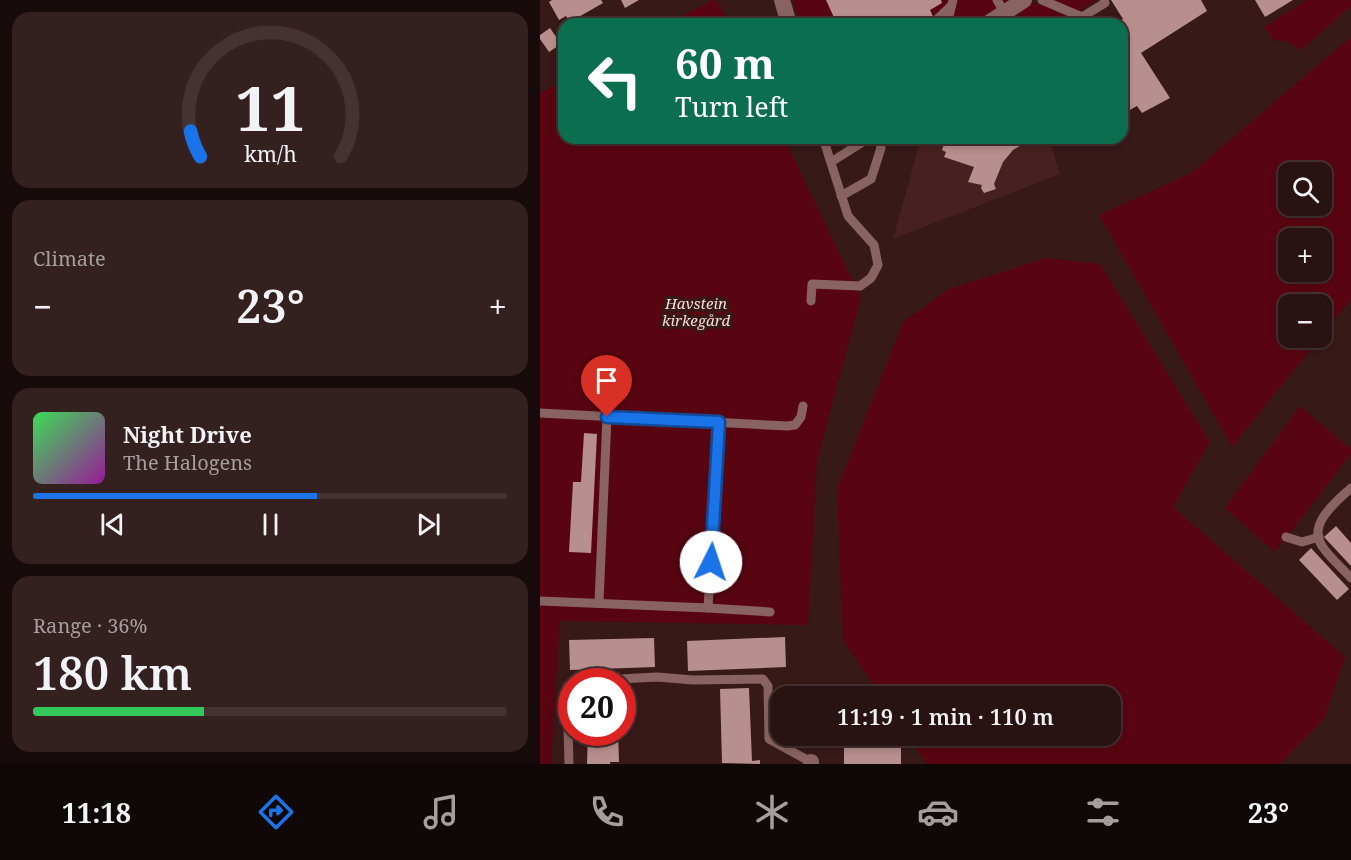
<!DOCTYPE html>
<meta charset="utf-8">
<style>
:root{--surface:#291312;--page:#352020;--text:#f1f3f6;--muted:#a59e9f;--line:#453232;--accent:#1a73e8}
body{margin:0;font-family:"Noto Serif",serif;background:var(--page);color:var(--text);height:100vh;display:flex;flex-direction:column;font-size:22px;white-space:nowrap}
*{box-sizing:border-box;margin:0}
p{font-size:20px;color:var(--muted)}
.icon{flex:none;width:33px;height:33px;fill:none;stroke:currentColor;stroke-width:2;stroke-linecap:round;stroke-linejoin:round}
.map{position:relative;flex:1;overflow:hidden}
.panel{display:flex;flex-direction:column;gap:12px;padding:12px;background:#170a0a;width:540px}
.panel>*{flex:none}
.hud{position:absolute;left:18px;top:18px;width:570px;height:126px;border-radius:18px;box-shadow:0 3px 9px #0003,0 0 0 2px var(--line);background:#0b6e4f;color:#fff;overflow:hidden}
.controls{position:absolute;left:738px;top:162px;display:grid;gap:12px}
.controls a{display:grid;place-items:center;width:54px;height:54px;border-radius:12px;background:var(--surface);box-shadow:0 3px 9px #0003,0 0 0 2px var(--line);font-size:30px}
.speed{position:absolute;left:18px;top:668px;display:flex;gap:12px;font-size:30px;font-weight:700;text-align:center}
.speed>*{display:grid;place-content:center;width:78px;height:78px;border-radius:50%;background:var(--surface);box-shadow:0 3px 9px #0003,0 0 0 2px var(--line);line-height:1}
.speed .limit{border:9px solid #d22;background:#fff;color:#111}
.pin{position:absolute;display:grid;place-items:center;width:51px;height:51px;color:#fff;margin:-62px -26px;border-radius:50% 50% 50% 0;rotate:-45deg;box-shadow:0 0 6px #0007}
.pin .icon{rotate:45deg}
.me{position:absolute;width:66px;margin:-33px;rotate:4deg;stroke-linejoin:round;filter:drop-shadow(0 0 4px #0008)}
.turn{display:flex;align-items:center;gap:21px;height:126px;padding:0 18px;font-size:27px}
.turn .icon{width:78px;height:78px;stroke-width:2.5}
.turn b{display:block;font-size:42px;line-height:51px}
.big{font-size:45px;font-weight:600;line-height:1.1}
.panel .tile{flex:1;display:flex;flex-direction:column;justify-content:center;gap:9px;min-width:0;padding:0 21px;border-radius:18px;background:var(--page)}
.panel .dial{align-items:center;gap:0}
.dial svg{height:156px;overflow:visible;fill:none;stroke:var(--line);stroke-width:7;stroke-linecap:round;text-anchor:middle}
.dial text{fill:var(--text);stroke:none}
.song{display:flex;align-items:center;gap:18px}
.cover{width:72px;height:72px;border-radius:9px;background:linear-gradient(135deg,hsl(130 70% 55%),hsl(300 70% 35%))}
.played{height:6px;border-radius:3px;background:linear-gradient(90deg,var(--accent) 60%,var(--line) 60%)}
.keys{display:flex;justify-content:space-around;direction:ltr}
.heat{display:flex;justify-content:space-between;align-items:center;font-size:33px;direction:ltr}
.charge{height:9px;border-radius:4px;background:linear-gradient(90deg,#34c759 36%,var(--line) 0)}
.trip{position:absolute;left:230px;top:686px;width:351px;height:60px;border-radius:18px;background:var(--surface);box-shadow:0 3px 9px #0003,0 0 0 2px var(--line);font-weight:600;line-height:60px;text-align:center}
.tab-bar{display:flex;height:96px;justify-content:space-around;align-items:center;background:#100807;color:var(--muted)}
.tab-bar .icon{width:42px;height:42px}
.tab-bar .current{color:var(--accent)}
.tab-bar b{font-size:27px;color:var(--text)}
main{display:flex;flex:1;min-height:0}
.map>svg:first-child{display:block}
</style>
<main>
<section class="panel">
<div class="tile dial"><svg viewBox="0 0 100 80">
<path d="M14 69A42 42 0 1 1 86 69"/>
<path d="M14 69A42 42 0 0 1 9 56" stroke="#1a73e8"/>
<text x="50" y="56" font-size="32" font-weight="700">11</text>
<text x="50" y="72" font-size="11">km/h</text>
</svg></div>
<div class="tile"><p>Climate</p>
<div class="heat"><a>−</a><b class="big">23°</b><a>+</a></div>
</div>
<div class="tile">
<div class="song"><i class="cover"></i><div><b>Night Drive</b><p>The Halogens</p></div></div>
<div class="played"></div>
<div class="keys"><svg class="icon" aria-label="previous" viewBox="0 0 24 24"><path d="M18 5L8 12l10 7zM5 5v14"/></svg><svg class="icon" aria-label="pause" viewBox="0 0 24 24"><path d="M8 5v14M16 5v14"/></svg><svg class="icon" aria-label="next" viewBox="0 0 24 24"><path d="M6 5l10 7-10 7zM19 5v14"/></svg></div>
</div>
<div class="tile"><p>Range · 36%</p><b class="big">180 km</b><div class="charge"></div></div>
</section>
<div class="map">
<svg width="811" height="764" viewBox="0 0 811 764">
<rect width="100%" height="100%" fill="#371918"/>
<!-- built -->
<path fill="#472121" d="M381 138H509L520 174 353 239Z"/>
<!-- green -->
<g fill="#590511" fill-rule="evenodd">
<path d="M173 0H177L189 24H126Z"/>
<path d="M253 0H474L435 24H260Z"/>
<path d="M515 0H557L539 11Z"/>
<path d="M767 0H811V6L761 50 748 42 733 40 724 27Z"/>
<path d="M495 3 502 5 543 24H497L493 18 480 24 479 13 490 4Z"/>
<path d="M811 37V299L782 335V304H748V338H780L692 447 559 215 651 173ZM782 172V206H748V172ZM782 238V272H748V238Z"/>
<path d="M24 80V138H244L321 298 277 460 268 625 20 621 11 764H0V93Z"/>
<path d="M506 258 560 264 670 442 633 507 805 657 784 719 740 764H387L367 735H570V696H341L303 640 297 489 363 322 409 289Z"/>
<path d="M760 406 811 449V454L735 552 685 508Z"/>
</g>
<!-- building -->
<g fill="#b78f8d">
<path d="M12 0H61L63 3 30 22 26 16 19 20 9 2Z"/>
<path d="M81 0H99L85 8Z"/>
<path d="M286 0H401L402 3 390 10 395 21 389 24H297Z"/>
<path d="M571 0H661L667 11 601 53 630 98 602 113 597 106 588 111 582 102V24H562L575 19 578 23 583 19Z"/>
<path d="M715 0H753L725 17Z"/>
<path d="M10 28 21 44 9 52 0 39V35Z"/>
<path d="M406 138H426L425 140 429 142 430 138H493L473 150 463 162 454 184 456 189 444 193 441 188 442 185 428 182 434 167 404 157 406 152 402 150Z"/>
<path d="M44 433 57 434 51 553 29 552 33 482H41Z"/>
<path d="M796 526 811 543V566L784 537Z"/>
<path d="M771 548 809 589 797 600 759 560Z"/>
<path d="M245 637 246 667 148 671 147 641Z"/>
<path d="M114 638 115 667 30 670 29 640Z"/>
<path d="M209 688 212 761 220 760V764L182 763 180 689Z"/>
<path d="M48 732H78L79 762H70V764H47Z"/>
<path d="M361 745V764H304V746Z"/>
</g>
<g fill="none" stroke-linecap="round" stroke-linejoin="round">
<!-- service -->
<g stroke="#886361" stroke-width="9">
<path d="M457 0 472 24"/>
<path d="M502 0 542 17 565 3 564 0"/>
<path d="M392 24 411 6"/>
<path d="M407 24 413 0"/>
<path d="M291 162 329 138"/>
<path d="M301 196 331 179 341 148 339 138"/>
<path d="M271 301 272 284 320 286 331 278 338 265 334 245 308 216 283 138"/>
<path d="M0 413 247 426 255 425 261 417 263 406"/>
<path d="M811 488C797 501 767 524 782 546 790 558 802 568 811 578"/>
<path d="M746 537 762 542 779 537"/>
<path d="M0 601 168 608 179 422"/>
<path d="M59 602 67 417"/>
<path d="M168 608 230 612"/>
<path d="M43 681 117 677 153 680 223 679 228 686 229 739 271 762"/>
<path d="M29 764 27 686 32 682"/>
</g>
<!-- minor -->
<g stroke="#886361" stroke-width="16">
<path d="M242 0 249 24"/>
<path d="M447 24 484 0"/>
<path d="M271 762V764"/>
</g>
</g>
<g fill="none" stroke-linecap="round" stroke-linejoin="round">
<defs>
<path id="route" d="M67 417 179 422 171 562"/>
</defs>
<!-- route casing -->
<use href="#route" stroke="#114b97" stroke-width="15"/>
<!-- route -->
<use href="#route" stroke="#1a73e8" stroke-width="10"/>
</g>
<g text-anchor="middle" stroke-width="6" stroke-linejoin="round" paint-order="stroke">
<!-- park labels -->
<g font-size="15" font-style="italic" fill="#f7dcdb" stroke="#371918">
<text x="156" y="309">Havstein<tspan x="156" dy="17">kirkegård</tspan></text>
</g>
</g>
</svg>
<div class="controls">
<a><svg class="icon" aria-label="search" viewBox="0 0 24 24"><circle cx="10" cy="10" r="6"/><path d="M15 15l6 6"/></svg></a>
<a>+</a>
<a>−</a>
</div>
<div class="speed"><div class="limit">20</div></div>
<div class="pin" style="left:67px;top:417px;background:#d93025"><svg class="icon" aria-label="arrive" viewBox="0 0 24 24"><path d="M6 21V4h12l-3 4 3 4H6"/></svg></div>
<svg class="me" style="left:171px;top:562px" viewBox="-20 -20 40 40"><circle r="19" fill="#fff"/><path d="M0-13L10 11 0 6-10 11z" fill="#1a73e8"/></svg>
<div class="trip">11:19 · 1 min · 110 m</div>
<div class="hud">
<div class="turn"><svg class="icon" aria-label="left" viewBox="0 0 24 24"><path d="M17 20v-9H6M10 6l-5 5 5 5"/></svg><div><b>60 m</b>Turn left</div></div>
</div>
</div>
</main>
<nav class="tab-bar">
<b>11:18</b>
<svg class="icon current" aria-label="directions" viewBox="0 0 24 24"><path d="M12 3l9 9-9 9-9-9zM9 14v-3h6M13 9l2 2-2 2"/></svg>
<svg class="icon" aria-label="music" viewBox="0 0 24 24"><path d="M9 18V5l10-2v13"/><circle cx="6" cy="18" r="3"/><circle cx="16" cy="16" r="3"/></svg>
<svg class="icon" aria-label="phone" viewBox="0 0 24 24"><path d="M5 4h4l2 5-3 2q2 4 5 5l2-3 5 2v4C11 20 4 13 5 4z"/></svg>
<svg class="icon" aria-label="climate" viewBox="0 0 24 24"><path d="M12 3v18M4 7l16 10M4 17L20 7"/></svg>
<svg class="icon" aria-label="car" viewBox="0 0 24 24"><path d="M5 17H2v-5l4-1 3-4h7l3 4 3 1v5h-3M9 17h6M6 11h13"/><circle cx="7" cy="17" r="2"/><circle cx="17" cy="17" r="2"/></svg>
<svg class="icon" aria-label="filters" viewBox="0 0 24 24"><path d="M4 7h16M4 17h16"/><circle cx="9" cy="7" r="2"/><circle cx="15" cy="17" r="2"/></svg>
<b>23°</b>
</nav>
